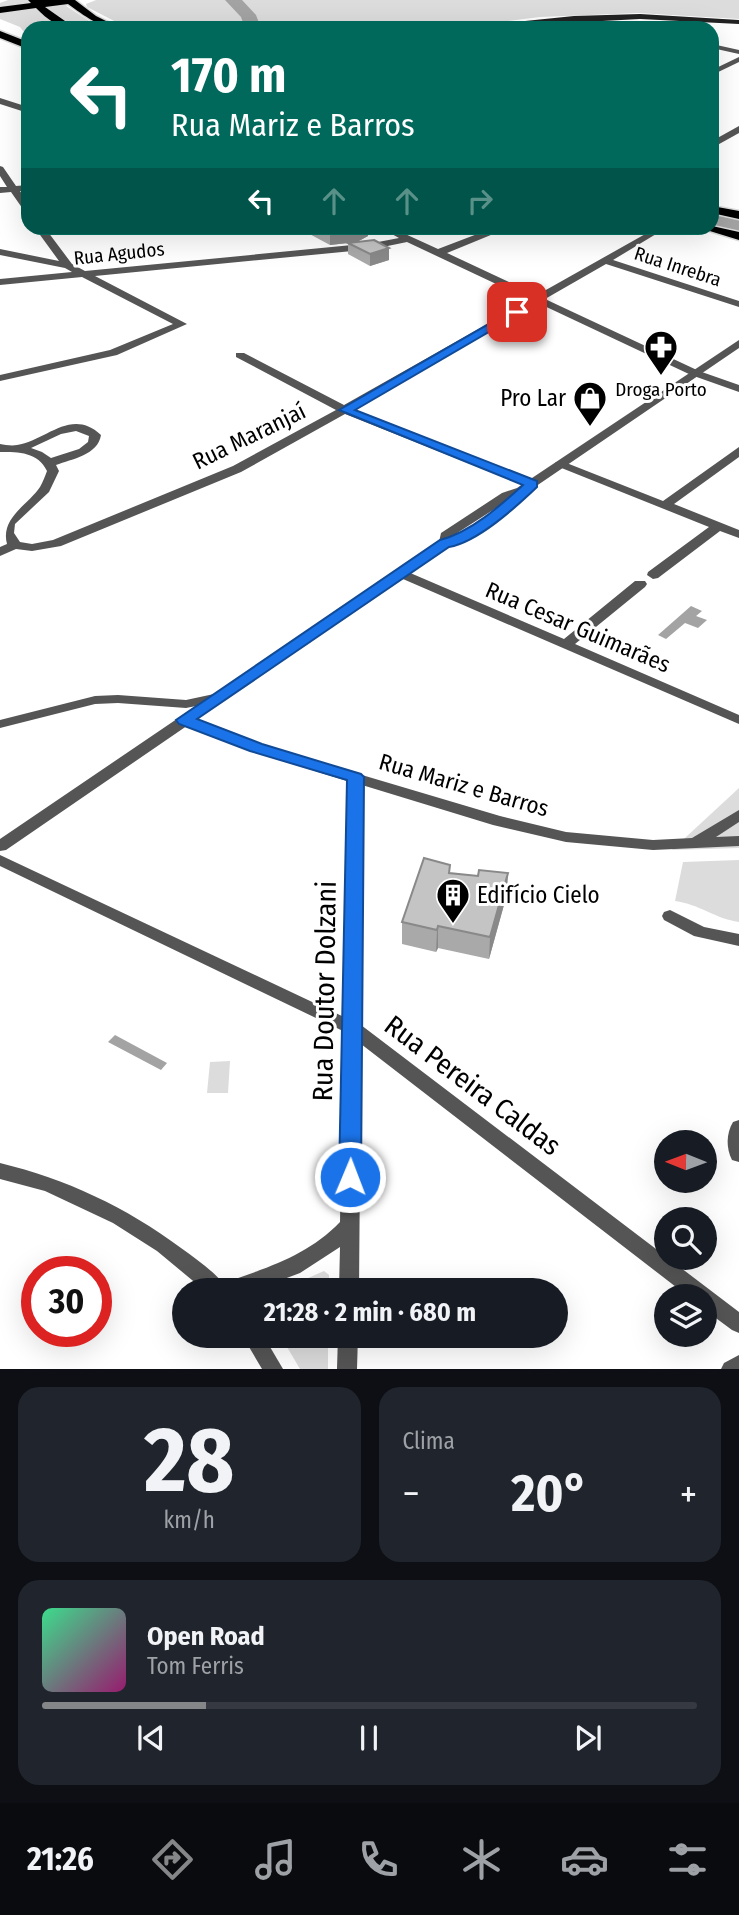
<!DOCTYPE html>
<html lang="pt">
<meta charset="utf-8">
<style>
:root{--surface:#171b24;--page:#20242c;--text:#f1f3f6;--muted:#9ea1a6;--line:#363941;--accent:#858687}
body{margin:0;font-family:"Fira Sans Condensed",sans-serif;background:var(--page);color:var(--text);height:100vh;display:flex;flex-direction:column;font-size:26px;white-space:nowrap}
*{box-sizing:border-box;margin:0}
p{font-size:23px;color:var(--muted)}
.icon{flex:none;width:38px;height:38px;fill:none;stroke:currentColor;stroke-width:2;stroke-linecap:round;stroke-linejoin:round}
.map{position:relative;height:1369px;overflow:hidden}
.drawer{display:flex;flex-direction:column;gap:18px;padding:18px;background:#0d0f14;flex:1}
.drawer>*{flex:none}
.banner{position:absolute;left:21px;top:21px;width:698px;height:214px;border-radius:21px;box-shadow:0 7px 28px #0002;background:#00695c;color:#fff;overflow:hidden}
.needle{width:46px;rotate:271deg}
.fabs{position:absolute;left:654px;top:1130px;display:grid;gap:14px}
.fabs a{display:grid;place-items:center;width:63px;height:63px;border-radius:50%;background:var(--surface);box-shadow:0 7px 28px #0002;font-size:35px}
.speed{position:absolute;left:21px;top:1256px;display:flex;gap:14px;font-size:35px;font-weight:700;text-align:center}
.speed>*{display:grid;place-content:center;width:91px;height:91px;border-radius:50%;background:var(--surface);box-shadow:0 7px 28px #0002;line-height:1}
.speed .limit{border:10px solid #d22;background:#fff;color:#111}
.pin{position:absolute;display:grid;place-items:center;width:60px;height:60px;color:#fff;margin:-30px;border-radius:14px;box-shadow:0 4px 10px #0006}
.me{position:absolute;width:77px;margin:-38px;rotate:1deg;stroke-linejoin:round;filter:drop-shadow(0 0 5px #0008)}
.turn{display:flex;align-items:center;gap:24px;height:147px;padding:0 35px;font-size:32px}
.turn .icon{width:91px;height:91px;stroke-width:2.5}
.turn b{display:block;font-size:49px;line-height:60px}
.lanes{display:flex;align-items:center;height:66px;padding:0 35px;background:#0003;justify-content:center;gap:35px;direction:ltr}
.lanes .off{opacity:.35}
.big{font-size:52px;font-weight:700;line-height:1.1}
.drawer .card{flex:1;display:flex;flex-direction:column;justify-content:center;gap:10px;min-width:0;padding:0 24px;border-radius:21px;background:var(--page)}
.drawer .dial{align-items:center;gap:0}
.dial b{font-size:91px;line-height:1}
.song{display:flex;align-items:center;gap:21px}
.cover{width:84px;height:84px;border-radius:10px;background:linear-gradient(135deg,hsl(150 70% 55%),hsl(320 70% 35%))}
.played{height:7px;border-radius:4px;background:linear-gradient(90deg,var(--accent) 25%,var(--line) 25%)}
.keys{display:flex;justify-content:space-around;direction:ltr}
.heat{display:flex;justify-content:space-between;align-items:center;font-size:38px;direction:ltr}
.drawer .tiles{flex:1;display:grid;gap:18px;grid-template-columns:1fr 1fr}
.card:last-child{grid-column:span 2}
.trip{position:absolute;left:172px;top:1278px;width:396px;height:70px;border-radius:35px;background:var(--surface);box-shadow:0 7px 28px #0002;font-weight:700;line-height:70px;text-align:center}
.tabs{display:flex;height:112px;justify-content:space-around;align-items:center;background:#090b0e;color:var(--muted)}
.tabs .icon{width:49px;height:49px}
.tabs .current{color:var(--accent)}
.tabs b{font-size:32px;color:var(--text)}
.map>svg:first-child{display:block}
</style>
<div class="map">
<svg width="739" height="1369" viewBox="0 0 739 1369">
<rect width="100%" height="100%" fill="#fff"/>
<!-- green -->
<g fill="#dcdcdc">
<path d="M8 0H57L100 28H28V37L20 27 0 19V3Z"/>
<path d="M96 0H739V19L638 13 540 17 454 28H128L87 7 86 4Z"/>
<path d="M739 788V848L672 850Z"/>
<path d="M739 860V922C716 919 699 904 675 901L683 862Z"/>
<path d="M230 1061 228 1093H207L210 1062Z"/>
<path d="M324 1271 329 1275V1290H281Z"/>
<path d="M280 1335H328V1369H300Z"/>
</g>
<!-- water -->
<g fill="#a3a3a3">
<path d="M225 0H242L256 15 261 28H245L241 17Z"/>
<path d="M691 606 702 611 696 616 707 620 698 628 685 623 666 639 658 635Z"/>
<path d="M115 1035 167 1063 161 1070 108 1042Z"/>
</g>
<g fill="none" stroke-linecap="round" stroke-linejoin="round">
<!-- river -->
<path fill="#a3a3a3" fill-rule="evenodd" d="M712 212 739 218V232L712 226Z"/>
<defs>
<g id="primary">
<path d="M28 0H75L96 16 120 28C99 28 85 16 68 4L45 7 75 28C58 28 48 20 36 8L0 13V7L31 3Z"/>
<path d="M0 31 28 42V49L0 38Z"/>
<path d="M712 206 739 211V219L712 213Z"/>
<path d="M712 226 739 232V240L700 228Z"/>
</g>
</defs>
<!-- primary casing -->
<use href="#primary" stroke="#dbdbdb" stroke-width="3"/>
<!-- minor -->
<g fill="#555" fill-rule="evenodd">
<path d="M666 21H672L678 28H670Z"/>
<path d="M712 44 739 50V54L712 48Z"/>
<path d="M739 57V62L712 75V70Z"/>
<path d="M0 98 28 107V113L0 104Z"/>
<path d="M739 126V133L712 148V141Z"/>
<path d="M0 166 3 167 16 186 28 185V191H20L28 203V213L25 212 11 192 0 193V187H7L0 176Z"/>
<path d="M35 228H45L72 264 85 271 373 243 399 238 381 228H392L438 249 493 228H504L503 230 447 253 537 295 656 228H666L613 260 739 301V307L606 264 545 299 699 371 739 385V392L691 375 538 303 353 409 536 481 538 484 536 487H528L345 414 241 472 61 546 32 551 16 549 0 556V547L7 544C0 518 28 505 40 487 43 482 45 476 47 471 38 452 19 452 0 452V444C5 445 12 446 17 445 46 441 71 407 101 435 98 455 72 459 56 465L59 471 49 492 15 524 14 533 20 542 32 544 53 540 233 466 336 410 236 357V353H244L344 405 530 300 407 242 373 249 95 276 187 324 117 355 0 381V375L110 350 173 324 82 277 0 285V279L72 272 65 268 0 255V249L59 261ZM76 431 89 436 88 442 79 449 51 458 42 452 31 448 61 434Z"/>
<path d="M739 447V457L674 504 739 530V538L720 531 658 578 653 579 647 575 648 572 709 527 554 465 556 462H564L663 501Z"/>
<path d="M401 569 564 639 635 581H645L647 584 645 587 575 644 739 715V724L396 576 395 573 396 570Z"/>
<path d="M184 716 261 745 500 816 566 832 653 840 692 838 739 810V822L716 837 739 836V846L653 850 566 842 493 825 362 785 361 1025 739 1312V1333L732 1330 705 1310V1297H689L361 1044 359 1290H339L340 1247 300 1273 255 1290H204L157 1251 113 1223 45 1191 0 1179V1163C66 1179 126 1207 181 1248 196 1259 211 1269 223 1283 267 1268 307 1256 340 1222L343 1031 0 866V855L344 1017 347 781 251 751 179 723 177 720Z"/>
<path d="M670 910 704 927 739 934V946L694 936 664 920 662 916 664 912Z"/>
<path d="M739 1120V1162L732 1160C726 1148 726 1134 733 1122Z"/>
<path d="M242 1335H263L283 1369H262Z"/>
<path d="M338 1335H358L357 1369H337Z"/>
<path d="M739 1355V1369H721L724 1363Z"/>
</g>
<!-- tertiary -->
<path fill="#555" fill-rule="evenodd" d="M739 340V348L526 493C510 518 477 537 449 546L6 850 0 851V839L196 706 186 708 118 703 95 704 0 728V720L95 696 118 695 186 700 214 694 439 542 441 533 502 493 517 488ZM507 501 483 520 454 535Z"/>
<!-- secondary -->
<path fill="#222" fill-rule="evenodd" d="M640 14 739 20V24L640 19 471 28 475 26 574 16Z"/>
<!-- primary -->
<use href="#primary" fill="#000" fill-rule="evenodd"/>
</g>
<!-- wall -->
<g fill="#a9a9a9">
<path d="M283 228H368V236L357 242 389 260 370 266 348 254V243L330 245 304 231 299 232Z"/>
<path d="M450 873 507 894 489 959 438 948 436 952 402 944V922Z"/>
</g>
<!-- shaded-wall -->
<g fill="#898989">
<path d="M298 228H304V231L299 232Z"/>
<path d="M359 228H368V236L357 242 330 245V231Z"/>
<path d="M389 248V260L370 266V254Z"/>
<path d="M508 873 507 894 489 959 490 937Z"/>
<path d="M438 926V948L436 952 437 930Z"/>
</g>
<!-- building -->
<g fill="#c4c4c4" stroke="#898989" stroke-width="2">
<path d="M323 228H359L330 231Z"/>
<path d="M374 240 389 248 370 254 348 243Z"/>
<path d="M424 858 450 865 449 873 478 876 479 870 508 873 490 937 438 926 437 930 402 922Z"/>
</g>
<!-- route -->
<path fill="#1a73e8" stroke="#114b97" stroke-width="2" d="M513 310 523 312 355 410 537 481V487C516 507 478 542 449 547L197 719 262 744 361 774 364 777 361 1177 358 1183 350 1185 342 1183 339 1177 347 780 250 751 179 724 176 720 440 540C471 532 500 506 523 485L339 410Z"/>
<!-- icons -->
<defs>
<symbol id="pharmacy-pin" viewBox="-11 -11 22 30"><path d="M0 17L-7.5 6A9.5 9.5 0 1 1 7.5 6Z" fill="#000" stroke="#fff"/><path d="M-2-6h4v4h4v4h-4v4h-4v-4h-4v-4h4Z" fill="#fff"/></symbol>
<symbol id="shop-pin" viewBox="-11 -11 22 30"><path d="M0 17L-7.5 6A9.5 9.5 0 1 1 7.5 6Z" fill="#000" stroke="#fff"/><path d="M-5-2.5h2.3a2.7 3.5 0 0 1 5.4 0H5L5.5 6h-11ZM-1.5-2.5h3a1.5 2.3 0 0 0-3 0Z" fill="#fff"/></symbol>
<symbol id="building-pin" viewBox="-11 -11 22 30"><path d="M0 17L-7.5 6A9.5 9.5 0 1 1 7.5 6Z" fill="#000" stroke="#fff"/><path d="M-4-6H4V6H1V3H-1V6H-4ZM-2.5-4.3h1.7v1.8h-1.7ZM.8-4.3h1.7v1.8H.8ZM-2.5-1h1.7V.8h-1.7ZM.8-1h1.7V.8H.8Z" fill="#fff"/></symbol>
</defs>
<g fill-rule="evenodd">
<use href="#pharmacy-pin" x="642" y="328" width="38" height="52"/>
<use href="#shop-pin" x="571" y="379" width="38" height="52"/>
<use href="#building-pin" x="434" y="876" width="38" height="52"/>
</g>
<g text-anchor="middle" stroke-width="6" stroke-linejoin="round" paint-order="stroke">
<!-- far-street labels -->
<g font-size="19" fill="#000" stroke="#fff">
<text transform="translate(119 253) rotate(-6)" y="7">Rua Agudos</text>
<text transform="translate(678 266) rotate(18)" y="7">Rua Inrebra</text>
</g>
<!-- far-poi labels -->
<g font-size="19" fill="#000" stroke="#fff">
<text x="661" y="396">Droga Porto</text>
</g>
<!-- poi labels -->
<g font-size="23" fill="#000" stroke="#fff" text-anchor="end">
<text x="566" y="406">Pro Lar</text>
<text x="477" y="903" text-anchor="start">Edifício Cielo</text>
</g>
<!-- street labels -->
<g font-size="23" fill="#000" stroke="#fff">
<text transform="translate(249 436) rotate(-26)" y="8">Rua Maranjaí</text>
<text transform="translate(578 627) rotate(23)" y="8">Rua Cesar Guimarães</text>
<text transform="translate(464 785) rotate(16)" y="8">Rua Mariz e Barros</text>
</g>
<!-- near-street labels -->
<g font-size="28" fill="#000" stroke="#fff">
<text transform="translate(324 991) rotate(-89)" y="10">Rua Doutor Dolzani</text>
<text transform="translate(473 1085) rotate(37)" y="10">Rua Pereira Caldas</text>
</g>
</g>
</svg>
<div class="fabs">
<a><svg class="needle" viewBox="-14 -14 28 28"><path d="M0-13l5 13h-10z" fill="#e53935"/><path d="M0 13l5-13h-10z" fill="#9ea1a6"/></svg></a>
<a><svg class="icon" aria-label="search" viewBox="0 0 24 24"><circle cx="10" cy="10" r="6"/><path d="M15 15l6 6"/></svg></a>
<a><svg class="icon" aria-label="layers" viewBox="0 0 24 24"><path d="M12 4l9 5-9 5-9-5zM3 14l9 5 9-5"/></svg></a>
</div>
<div class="speed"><div class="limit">30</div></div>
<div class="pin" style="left:517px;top:312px;background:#d93025"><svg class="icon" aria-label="arrive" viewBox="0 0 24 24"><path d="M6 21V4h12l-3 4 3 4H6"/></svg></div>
<svg class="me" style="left:350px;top:1177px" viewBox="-20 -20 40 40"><circle r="17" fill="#1a73e8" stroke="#fff" stroke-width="3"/><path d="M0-11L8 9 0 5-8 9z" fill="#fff"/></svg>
<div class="trip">21:28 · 2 min · 680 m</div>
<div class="banner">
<div class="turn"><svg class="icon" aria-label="left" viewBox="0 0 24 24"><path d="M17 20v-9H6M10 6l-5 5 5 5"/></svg><div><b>170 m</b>Rua Mariz e Barros</div></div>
<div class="lanes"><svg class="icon" aria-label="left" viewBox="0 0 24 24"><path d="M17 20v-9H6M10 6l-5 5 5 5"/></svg><svg class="icon off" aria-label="ahead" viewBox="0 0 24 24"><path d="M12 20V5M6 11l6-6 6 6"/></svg><svg class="icon off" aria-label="ahead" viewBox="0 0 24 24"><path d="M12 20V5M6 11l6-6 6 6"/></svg><svg class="icon off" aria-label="right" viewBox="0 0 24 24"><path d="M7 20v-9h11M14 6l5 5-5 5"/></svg></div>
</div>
</div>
<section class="drawer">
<div class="tiles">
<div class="card dial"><b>28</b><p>km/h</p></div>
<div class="card"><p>Clima</p>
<div class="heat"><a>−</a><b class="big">20°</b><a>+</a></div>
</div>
<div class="card">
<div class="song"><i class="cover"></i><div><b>Open Road</b><p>Tom Ferris</p></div></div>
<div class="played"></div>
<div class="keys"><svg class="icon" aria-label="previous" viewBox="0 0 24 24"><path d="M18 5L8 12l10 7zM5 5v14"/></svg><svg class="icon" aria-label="pause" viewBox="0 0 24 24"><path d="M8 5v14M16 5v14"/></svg><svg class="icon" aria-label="next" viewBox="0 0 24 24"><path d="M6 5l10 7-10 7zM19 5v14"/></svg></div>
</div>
</div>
</section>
<nav class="tabs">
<b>21:26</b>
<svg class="icon current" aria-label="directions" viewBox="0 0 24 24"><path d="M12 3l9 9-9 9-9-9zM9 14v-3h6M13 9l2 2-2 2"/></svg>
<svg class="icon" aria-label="music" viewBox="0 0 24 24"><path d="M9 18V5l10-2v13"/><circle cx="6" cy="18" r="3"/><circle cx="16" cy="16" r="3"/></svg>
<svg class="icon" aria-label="phone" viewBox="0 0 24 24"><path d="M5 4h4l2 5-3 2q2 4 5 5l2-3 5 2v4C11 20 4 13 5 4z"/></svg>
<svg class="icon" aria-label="climate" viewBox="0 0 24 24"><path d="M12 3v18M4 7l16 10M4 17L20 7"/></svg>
<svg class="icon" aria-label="car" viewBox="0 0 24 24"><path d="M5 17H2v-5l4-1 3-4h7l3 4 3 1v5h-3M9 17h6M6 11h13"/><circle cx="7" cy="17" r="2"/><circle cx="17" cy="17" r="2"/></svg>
<svg class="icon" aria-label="filters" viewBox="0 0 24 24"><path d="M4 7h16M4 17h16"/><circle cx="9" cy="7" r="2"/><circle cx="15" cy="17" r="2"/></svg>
</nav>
